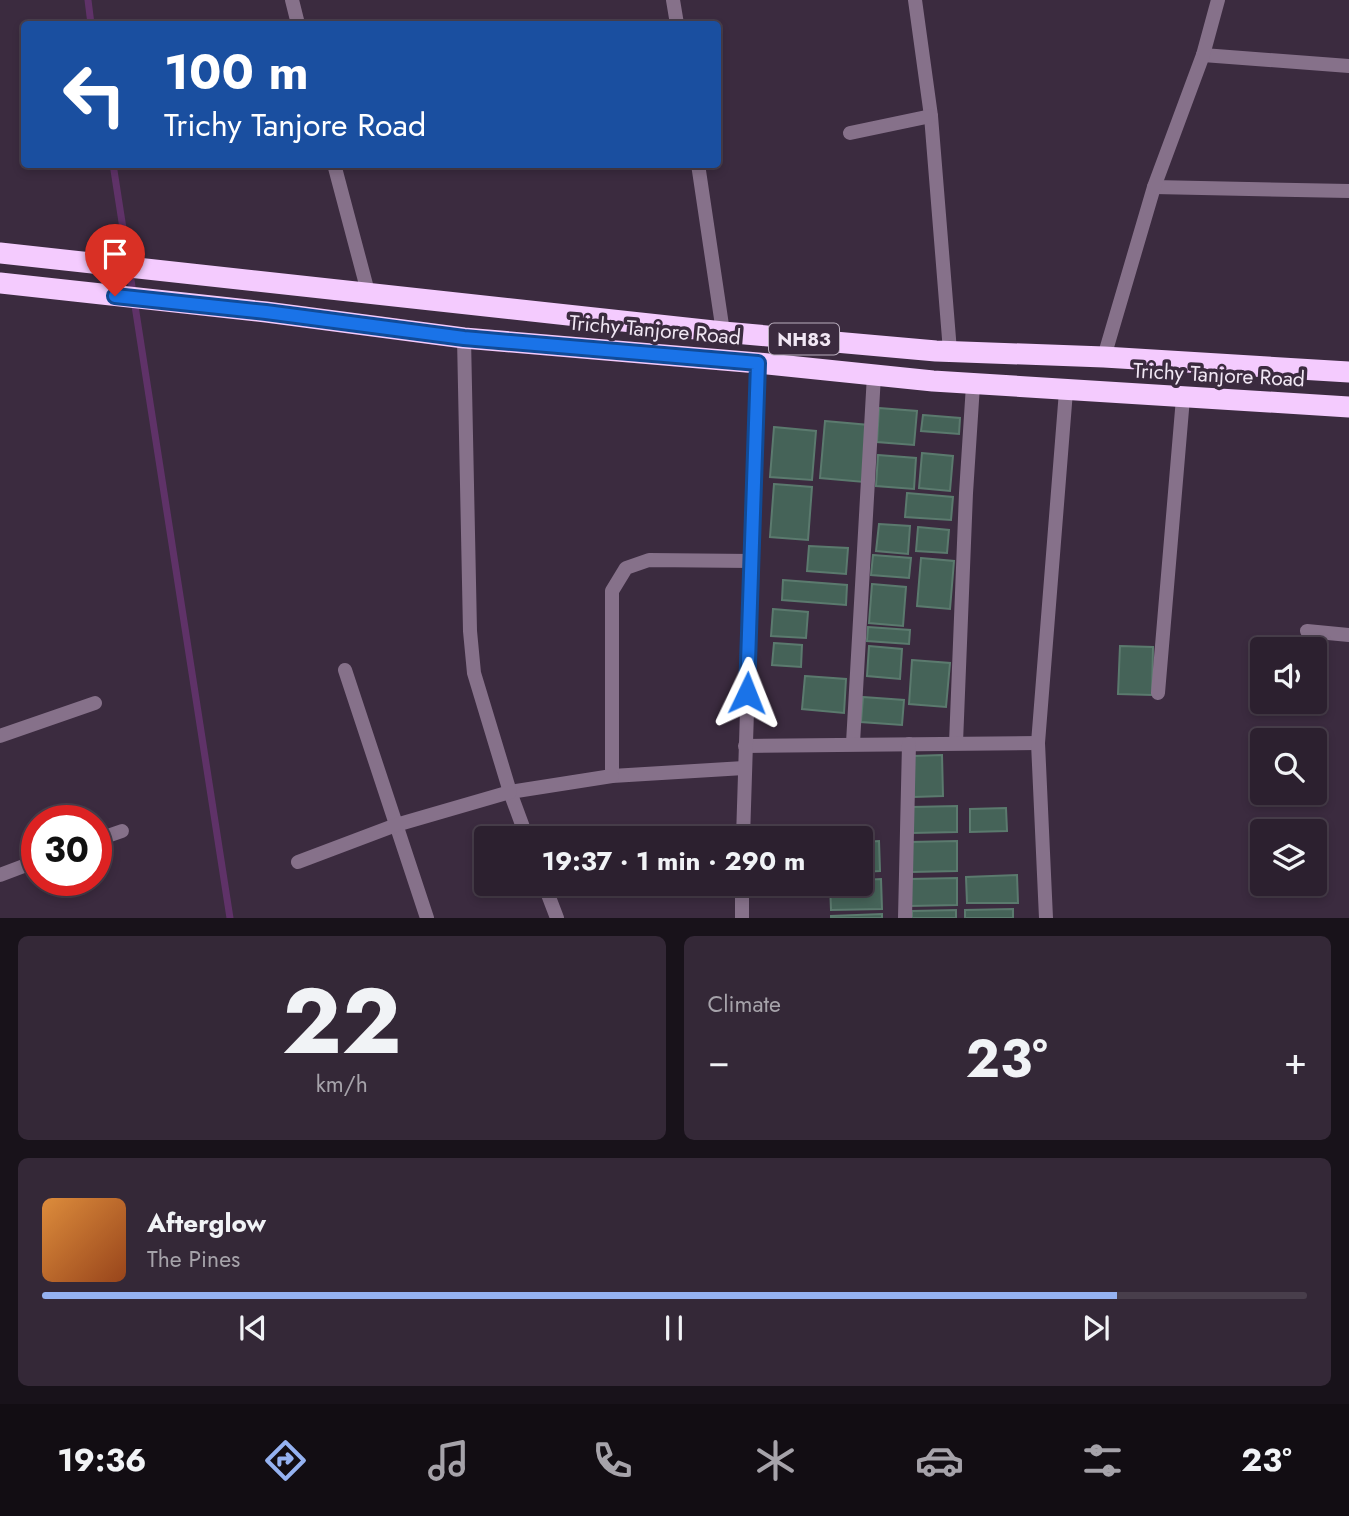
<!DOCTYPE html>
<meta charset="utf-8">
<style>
:root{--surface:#2c202f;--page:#342837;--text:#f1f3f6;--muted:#a6a3aa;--line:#483e4b;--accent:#95b2f1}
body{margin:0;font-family:Jost,sans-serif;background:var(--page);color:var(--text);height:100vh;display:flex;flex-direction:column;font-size:26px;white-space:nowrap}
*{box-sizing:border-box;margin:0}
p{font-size:23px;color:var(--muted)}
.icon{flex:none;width:38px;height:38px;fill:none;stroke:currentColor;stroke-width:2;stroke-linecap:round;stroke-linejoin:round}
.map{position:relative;height:918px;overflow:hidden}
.sheet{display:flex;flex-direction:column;gap:18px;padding:18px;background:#18121a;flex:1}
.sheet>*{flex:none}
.guide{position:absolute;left:21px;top:21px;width:700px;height:147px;border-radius:7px;box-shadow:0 4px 10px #0003,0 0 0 2px var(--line);background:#1a4fa0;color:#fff;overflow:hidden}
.tools{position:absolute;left:1250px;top:637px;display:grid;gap:14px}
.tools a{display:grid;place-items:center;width:77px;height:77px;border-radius:7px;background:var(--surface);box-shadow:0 4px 10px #0003,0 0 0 2px var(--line);font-size:35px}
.speed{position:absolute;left:21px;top:805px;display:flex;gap:14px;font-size:35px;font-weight:700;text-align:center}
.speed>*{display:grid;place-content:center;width:91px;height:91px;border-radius:50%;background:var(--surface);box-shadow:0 4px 10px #0003,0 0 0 2px var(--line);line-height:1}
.speed .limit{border:10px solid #d22;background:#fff;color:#111}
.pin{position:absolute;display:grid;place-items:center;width:60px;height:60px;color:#fff;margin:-72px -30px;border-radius:50% 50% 50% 0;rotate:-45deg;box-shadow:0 0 7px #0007}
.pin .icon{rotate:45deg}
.me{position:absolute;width:77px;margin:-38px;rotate:2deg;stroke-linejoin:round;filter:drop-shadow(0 0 5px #0008)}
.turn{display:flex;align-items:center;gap:24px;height:147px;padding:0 28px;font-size:32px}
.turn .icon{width:91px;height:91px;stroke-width:2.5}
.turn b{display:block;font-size:49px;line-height:60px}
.big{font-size:52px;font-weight:700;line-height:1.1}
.sheet .tile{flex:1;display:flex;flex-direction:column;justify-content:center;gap:10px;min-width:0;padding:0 24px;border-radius:10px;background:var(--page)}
.sheet .dial{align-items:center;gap:0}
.dial b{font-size:91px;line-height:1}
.song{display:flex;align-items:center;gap:21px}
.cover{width:84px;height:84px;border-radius:10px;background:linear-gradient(135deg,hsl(30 70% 55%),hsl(20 70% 35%))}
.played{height:7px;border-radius:4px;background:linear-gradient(90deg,var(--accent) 85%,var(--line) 85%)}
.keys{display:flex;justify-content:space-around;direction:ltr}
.heat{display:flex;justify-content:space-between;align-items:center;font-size:38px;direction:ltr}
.sheet .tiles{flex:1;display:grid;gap:18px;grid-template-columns:1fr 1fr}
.tile:last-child{grid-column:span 2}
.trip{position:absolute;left:474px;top:826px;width:399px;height:70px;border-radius:7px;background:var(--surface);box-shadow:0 4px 10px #0003,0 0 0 2px var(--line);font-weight:700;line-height:70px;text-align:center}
.menu{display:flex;height:112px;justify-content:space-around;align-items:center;background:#120d13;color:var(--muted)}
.menu .icon{width:49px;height:49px}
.menu .on{color:var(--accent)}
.menu b{font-size:32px;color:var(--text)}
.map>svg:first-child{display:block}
</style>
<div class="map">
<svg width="1349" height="918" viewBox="0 0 1349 918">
<rect width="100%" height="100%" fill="#3b2b3f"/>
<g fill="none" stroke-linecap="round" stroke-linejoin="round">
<!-- stream -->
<g stroke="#5f3268" stroke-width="7">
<path d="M88 0 91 24"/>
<path d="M113 164 230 918"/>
</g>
</g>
<!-- building -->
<g fill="#456358" stroke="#5b7a6e" stroke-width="2">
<path d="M879 408 917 411 914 445 877 442Z"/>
<path d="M923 415 960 418 959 434 921 431Z"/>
<path d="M825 421 869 425 864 482 820 478Z"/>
<path d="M774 427 816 431 812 480 770 477Z"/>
<path d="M922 453 953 456 950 491 919 488Z"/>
<path d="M878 455 916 458 914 489 876 486Z"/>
<path d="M774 484 812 487 808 540 770 537Z"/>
<path d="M907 493 953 497 951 520 905 517Z"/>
<path d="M879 524 910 526 908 554 876 551Z"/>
<path d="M918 527 949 530 947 553 916 551Z"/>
<path d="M809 546 848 548 846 574 807 571Z"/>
<path d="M873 555 911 558 909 578 871 575Z"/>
<path d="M921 558 954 561 950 609 917 606Z"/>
<path d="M783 580 847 585 846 605 782 600Z"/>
<path d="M872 584 906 587 903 626 869 623Z"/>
<path d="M773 609 808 612 806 638 771 636Z"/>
<path d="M868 627 910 630 909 644 867 641Z"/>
<path d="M774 643 802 645 801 667 772 665Z"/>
<path d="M869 646 902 649 900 679 867 676Z"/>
<path d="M1120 646 1153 647 1152 695 1118 694Z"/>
<path d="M912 660 950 663 946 707 909 704Z"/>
<path d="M805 676 846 679 844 713 802 709Z"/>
<path d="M863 697 904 700 902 725 861 722Z"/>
<path d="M942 755 943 796 914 797 913 756Z"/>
<path d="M957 806V832L912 833V807Z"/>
<path d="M1006 808 1007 831 970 832V809Z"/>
<path d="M879 841 880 871 861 872V842Z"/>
<path d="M957 841V871L912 872 911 842Z"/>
<path d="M1017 875 1018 903H967L966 877Z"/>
<path d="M957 878V905L910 906V879Z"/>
<path d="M881 879 882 909 831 910 830 884H861V880Z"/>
<path d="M1013 909V918H965V910Z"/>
<path d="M956 910V918H912V911Z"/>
<path d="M882 914V918H831V916Z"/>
</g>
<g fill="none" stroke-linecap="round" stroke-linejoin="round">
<!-- street -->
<g stroke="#86718a" stroke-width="14">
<path d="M292 0 298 24"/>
<path d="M673 0 677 24"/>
<path d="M915 0 931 116 950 351"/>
<path d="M1203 55 1349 66"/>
<path d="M850 133 931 116"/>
<path d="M334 164 368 292"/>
<path d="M698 164 723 332"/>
<path d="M1154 187 1349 191"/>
<path d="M1104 357 1154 187 1203 55 1218 0"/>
<path d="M1307 631 1349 635"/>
<path d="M345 670 427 918"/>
<path d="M1158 693 1183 398"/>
<path d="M0 736 95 703"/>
<path d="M853 743 874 375"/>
<path d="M956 743 966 493 973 385"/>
<path d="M745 746 1038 743"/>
<path d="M744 768 612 776V591L626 568 649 560 751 561"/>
<path d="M527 838 510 792 612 776"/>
<path d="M743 838 758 363"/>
<path d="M96 840 122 831"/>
<path d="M298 862 396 825 510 792 474 673 470 631 464 338"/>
<path d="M0 875 37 861"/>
<path d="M544 884 557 918"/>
<path d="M742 918V884"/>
<path d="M905 918 909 744"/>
<path d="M1046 918 1038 743 1066 391"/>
</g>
<!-- highway -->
<g stroke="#f4cbfe" stroke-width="21">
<path d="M0 253 723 332 936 351 1104 357 1349 372"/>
<path d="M0 283 266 312 464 338 758 363 933 381 1349 407"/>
</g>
</g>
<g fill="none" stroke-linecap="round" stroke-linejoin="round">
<defs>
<path id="route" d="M115 296 266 312 464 338 758 363 747 693"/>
</defs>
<!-- route casing -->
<use href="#route" stroke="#114b97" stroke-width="18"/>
<!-- route -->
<use href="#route" stroke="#1a73e8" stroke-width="12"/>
</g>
<g text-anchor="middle" stroke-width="7" stroke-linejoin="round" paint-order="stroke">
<!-- shield labels -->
<rect fill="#3b2b3f" stroke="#baafbe" stroke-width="2" x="769" y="323.5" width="70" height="31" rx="5"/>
<g font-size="19" font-weight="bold" fill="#f1e7f4">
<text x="804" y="346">NH83</text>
</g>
<!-- street labels -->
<g font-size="21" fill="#f1e7f4" stroke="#3b2b3f">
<text transform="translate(655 330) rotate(5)" y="7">Trichy Tanjore Road</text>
<text transform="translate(1219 375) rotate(3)" y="7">Trichy Tanjore Road</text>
</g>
</g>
</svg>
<div class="tools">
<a><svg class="icon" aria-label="sound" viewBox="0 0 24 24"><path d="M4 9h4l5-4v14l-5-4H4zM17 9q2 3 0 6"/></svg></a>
<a><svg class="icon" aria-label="search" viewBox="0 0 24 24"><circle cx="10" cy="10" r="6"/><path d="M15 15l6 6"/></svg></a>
<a><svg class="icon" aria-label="layers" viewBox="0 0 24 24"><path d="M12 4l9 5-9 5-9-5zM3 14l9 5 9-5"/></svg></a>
</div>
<div class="speed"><div class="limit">30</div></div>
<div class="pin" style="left:115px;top:296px;background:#d93025"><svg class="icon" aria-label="arrive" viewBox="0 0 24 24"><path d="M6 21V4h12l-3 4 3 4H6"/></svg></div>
<svg class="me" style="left:747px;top:693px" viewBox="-20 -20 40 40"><path d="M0-17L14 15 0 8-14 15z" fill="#1a73e8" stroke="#fff" stroke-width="4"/></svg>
<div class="trip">19:37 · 1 min · 290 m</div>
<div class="guide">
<div class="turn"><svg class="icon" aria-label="left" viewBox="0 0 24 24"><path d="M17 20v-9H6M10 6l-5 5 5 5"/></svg><div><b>100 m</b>Trichy Tanjore Road</div></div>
</div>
</div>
<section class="sheet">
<div class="tiles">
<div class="tile dial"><b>22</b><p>km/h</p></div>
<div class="tile"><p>Climate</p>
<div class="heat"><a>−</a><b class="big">23°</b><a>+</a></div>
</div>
<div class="tile">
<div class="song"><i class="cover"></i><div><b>Afterglow</b><p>The Pines</p></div></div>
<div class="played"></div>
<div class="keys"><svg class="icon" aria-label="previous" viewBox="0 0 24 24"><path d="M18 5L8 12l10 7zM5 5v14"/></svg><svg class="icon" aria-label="pause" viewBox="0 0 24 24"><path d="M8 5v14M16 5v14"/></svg><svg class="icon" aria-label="next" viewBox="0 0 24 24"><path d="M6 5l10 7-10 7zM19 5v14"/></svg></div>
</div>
</div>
</section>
<nav class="menu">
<b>19:36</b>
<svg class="icon on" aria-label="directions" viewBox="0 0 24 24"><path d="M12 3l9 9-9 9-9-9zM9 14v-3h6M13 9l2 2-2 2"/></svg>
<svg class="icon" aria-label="music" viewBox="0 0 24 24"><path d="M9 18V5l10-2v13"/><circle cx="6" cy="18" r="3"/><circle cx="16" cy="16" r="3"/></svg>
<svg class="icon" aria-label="phone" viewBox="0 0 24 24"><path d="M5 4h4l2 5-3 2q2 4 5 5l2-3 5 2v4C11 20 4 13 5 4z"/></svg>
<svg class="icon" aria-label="climate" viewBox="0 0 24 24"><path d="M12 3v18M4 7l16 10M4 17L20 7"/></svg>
<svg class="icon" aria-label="car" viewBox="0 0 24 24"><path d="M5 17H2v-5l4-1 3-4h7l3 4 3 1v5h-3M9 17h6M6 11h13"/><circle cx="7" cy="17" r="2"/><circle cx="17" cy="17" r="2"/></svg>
<svg class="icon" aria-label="filters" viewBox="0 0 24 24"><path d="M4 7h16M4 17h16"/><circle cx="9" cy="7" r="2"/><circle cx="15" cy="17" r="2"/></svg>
<b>23°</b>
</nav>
